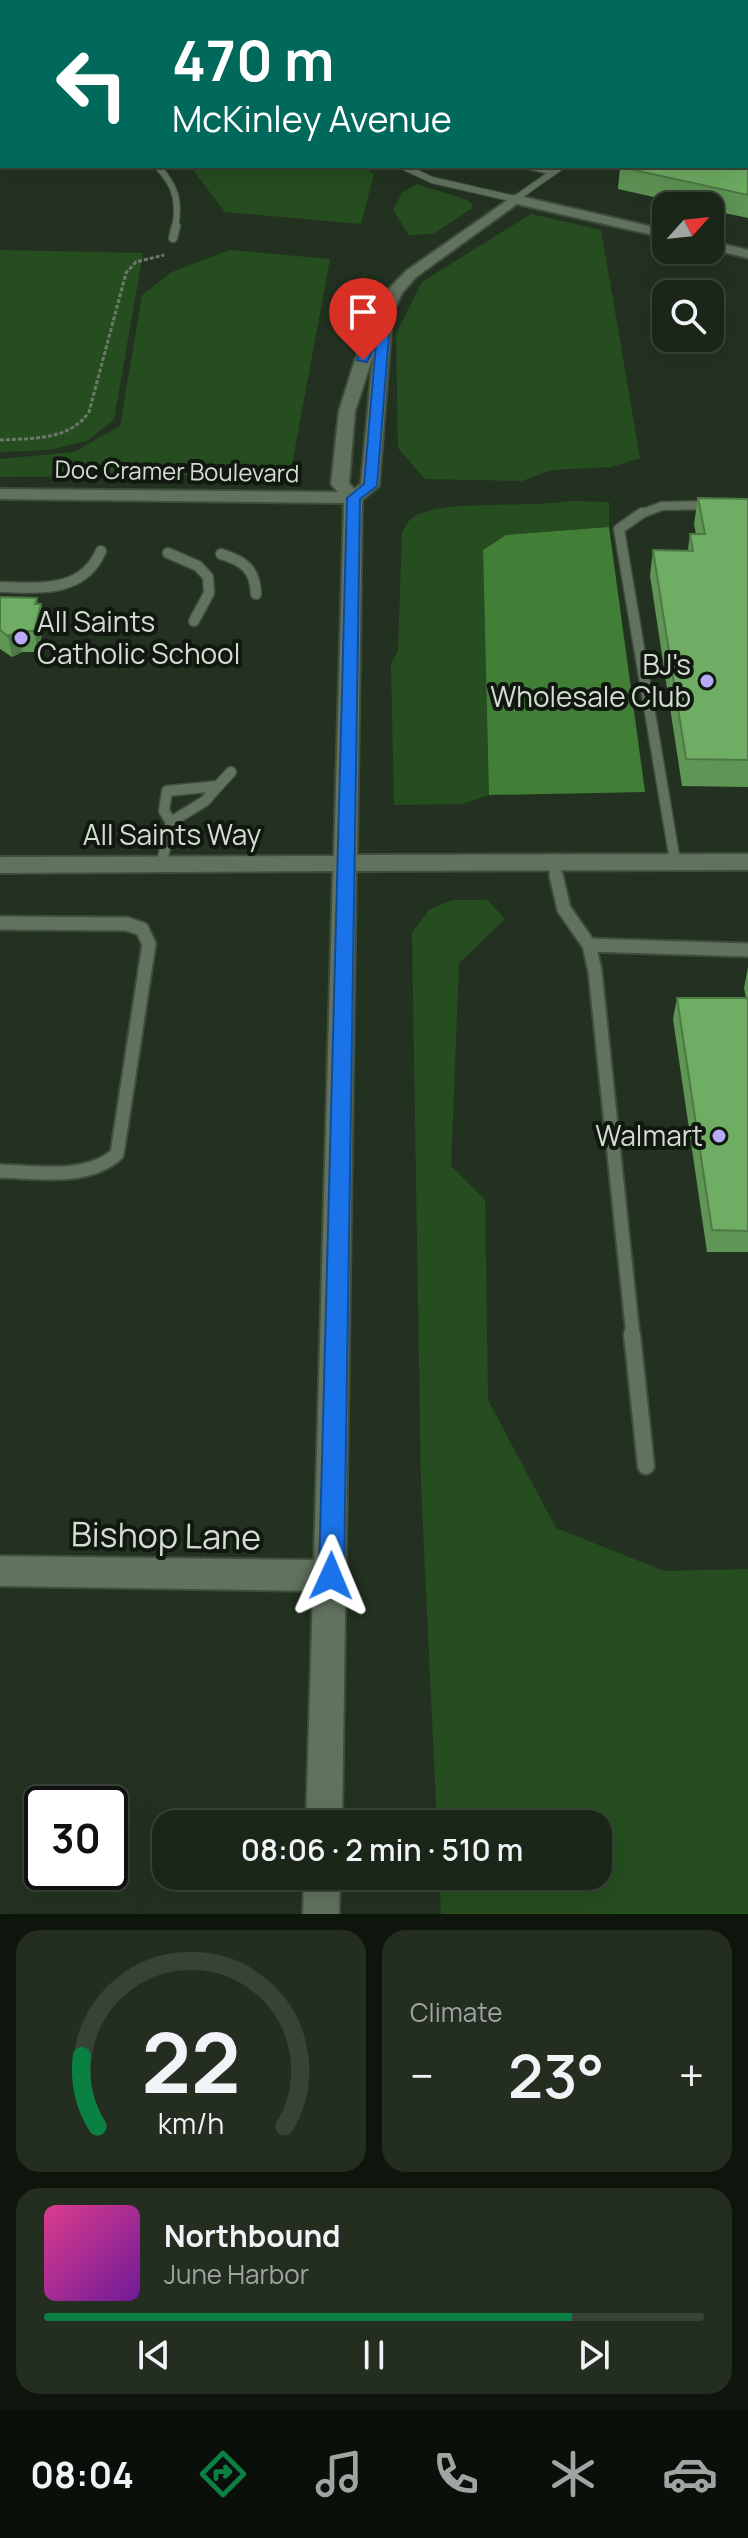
<!DOCTYPE html>
<meta charset="utf-8">
<style>
:root{--surface:#1a2618;--page:#232e21;--text:#f1f3f6;--muted:#9fa5a2;--line:#384337;--accent:#0b8043}
body{margin:0;font-family:Manrope,sans-serif;background:var(--page);color:var(--text);height:100vh;display:flex;flex-direction:column;font-size:30px;white-space:nowrap}
*{box-sizing:border-box;margin:0}
p{font-size:26px;color:var(--muted)}
.icon{flex:none;width:44px;height:44px;fill:none;stroke:currentColor;stroke-width:2;stroke-linecap:round;stroke-linejoin:round}
.map{position:relative;height:1914px;overflow:hidden}
.panel{display:flex;flex-direction:column;gap:16px;padding:16px;background:#0e150d;flex:1}
.panel>*{flex:none}
.top-card{position:absolute;left:0px;top:0px;width:748px;height:168px;box-shadow:0 8px 32px #0002,0 0 0 2px var(--line);background:#00695c;color:#fff;overflow:hidden}
.needle{width:52px;rotate:63deg}
.controls{position:absolute;left:652px;top:192px;display:grid;gap:16px}
.controls a{display:grid;place-items:center;width:72px;height:72px;border-radius:16px;background:var(--surface);box-shadow:0 8px 32px #0002,0 0 0 2px var(--line);font-size:40px}
.speed{position:absolute;left:24px;top:1786px;display:flex;gap:16px;font-size:40px;font-weight:700;text-align:center}
.speed>*{display:grid;place-content:center;width:104px;height:104px;border-radius:50%;background:var(--surface);box-shadow:0 8px 32px #0002,0 0 0 2px var(--line);line-height:1}
.speed .limit{border:4px solid #111;border-radius:12px;background:#fff;color:#111}
.pin{position:absolute;display:grid;place-items:center;width:68px;height:68px;color:#fff;margin:-82px -34px;border-radius:50% 50% 50% 0;rotate:-45deg;box-shadow:0 0 8px #0007}
.pin .icon{rotate:45deg}
.me{position:absolute;width:88px;margin:-44px;rotate:1deg;stroke-linejoin:round;filter:drop-shadow(0 0 6px #0008)}
.turn{display:flex;align-items:center;gap:28px;height:168px;padding:0 40px;font-size:36px}
.turn .icon{width:104px;height:104px;stroke-width:2.5}
.turn b{display:block;font-size:56px;line-height:68px}
.big{font-size:60px;font-weight:600;line-height:1.1}
.panel .widget{flex:1;display:flex;flex-direction:column;justify-content:center;gap:12px;min-width:0;padding:0 28px;border-radius:24px;background:var(--page)}
.panel .dial{align-items:center;gap:0}
.dial svg{height:208px;overflow:visible;fill:none;stroke:var(--line);stroke-width:7;stroke-linecap:round;text-anchor:middle}
.dial text{fill:var(--text);stroke:none}
.song{display:flex;align-items:center;gap:24px}
.cover{width:96px;height:96px;border-radius:12px;background:linear-gradient(135deg,hsl(330 70% 55%),hsl(280 70% 35%))}
.played{height:8px;border-radius:4px;background:linear-gradient(90deg,var(--accent) 80%,var(--line) 80%)}
.keys{display:flex;justify-content:space-around;direction:ltr}
.heat{display:flex;justify-content:space-between;align-items:center;font-size:44px;direction:ltr}
.panel .tiles{flex:1;display:grid;gap:16px;grid-template-columns:1fr 1fr}
.widget:last-child{grid-column:span 2}
.trip{position:absolute;left:152px;top:1810px;width:460px;height:80px;border-radius:24px;background:var(--surface);box-shadow:0 8px 32px #0002,0 0 0 2px var(--line);font-weight:600;line-height:80px;text-align:center}
.menu{display:flex;height:128px;justify-content:space-around;align-items:center;background:#0a0f0a;color:var(--muted)}
.menu .icon{width:56px;height:56px}
.menu .current{color:var(--accent)}
.menu b{font-size:36px;color:var(--text)}
.map>svg:first-child{display:block}
</style>
<div class="map">
<svg width="748" height="1914" viewBox="0 0 748 1914">
<rect width="100%" height="100%" fill="#233220"/>
<!-- green -->
<g fill="#264d20">
<path d="M190 166H359L374 174 361 224 225 212Z"/>
<path d="M417 184 467 200 472 204V208L433 234 409 235 393 210 402 193Z"/>
<path d="M531 214 601 230 640 458 611 467 552 470 522 481 425 479 398 448 396 334 422 282Z"/>
<path d="M0 250 143 253 114 419 87 441 48 450 0 452Z"/>
<path d="M230 250 330 259 290 475 0 477V459L74 452 120 426 142 295 172 272Z"/>
<path d="M568 501 609 502V527L506 535 483 550 489 795 462 804 394 805 391 663 398 651 402 534C405 526 408 519 417 515 448 500 528 508 568 501Z"/>
<path d="M452 900H487L505 919 459 963 451 1166 485 1200 488 1400 556 1528 664 1571 748 1569V1914H441L439 1876H598V1824H437L421 1484 412 933 429 910Z"/>
</g>
<!-- water -->
<path fill="#417f37" d="M609 527 645 792 489 795 483 550 506 535Z"/>
<g fill="none" stroke-linecap="round" stroke-linejoin="round">
<defs>
<g id="lane-far4">
<path d="M641 0 644 2"/>
<path d="M157 166C176 186 180 201 175 228"/>
<path d="M402 166 432 180 515 199 562 166"/>
<path d="M528 166 553 172"/>
</g>
<g id="lane-far3">
<path d="M173 238 176 226"/>
<path d="M638 515 662 506 712 505"/>
</g>
<g id="lane-far2">
<path d="M642 513 619 529 675 861"/>
<path d="M168 553 198 566 208 577 209 593 194 621"/>
<path d="M221 554C244 561 255 569 256 594"/>
<path d="M0 587C40 588 83 593 101 551"/>
<path d="M218 786 231 772"/>
<path d="M218 786 205 801 171 822 164 811 167 791Z"/>
<path d="M552 859 556 877"/>
<path d="M161 866 171 822"/>
</g>
<g id="lane-far1">
<path d="M556 875 564 909 589 945 595 971 633 1336"/>
<path d="M0 923 127 924 142 929 149 944 117 1154C87 1181 37 1172 0 1171"/>
<path d="M589 945 748 950"/>
</g>
<path id="lane" d="M632 1334 646 1466"/>
<g id="street">
<path d="M515 195 666 230V238L517 204 416 277 402 293 387 326 391 330 379 486 362 500 357 855 748 854V870L356 871 342 1824H306L313 1591 0 1586V1556L314 1560 333 871 0 873V857L334 856 344 503 0 499V489L338 492 331 484 339 411 355 360 387 291 406 271ZM373 356 361 484 354 489 349 483 355 411Z"/>
<path d="M710 241 748 250V258L710 249Z"/>
<path d="M304 1876H340L339 1914H303Z"/>
</g>
</defs>
<!-- lane-far4 casing -->
<use href="#lane-far4" stroke="#3f4d3d" stroke-width="8"/>
<!-- lane-far3 casing -->
<use href="#lane-far3" stroke="#3f4d3d" stroke-width="11"/>
<!-- lane-far2 casing -->
<use href="#lane-far2" stroke="#3f4d3d" stroke-width="13"/>
<!-- lane-far1 casing -->
<use href="#lane-far1" stroke="#3f4d3d" stroke-width="17"/>
<!-- lane casing -->
<use href="#lane" stroke="#3f4d3d" stroke-width="20"/>
<!-- street casing -->
<use href="#street" stroke="#3f4d3d" stroke-width="4"/>
<!-- path -->
<path stroke="#6c7969" stroke-width="3" stroke-dasharray="4 2" stroke-linecap="butt" d="M0 440C32 438 69 441 89 412L126 273 136 262 164 255"/>
<!-- lane-far4 -->
<use href="#lane-far4" stroke="#61735e" stroke-width="6"/>
<!-- lane-far3 -->
<use href="#lane-far3" stroke="#61735e" stroke-width="8"/>
<!-- lane-far2 -->
<use href="#lane-far2" stroke="#61735e" stroke-width="10"/>
<!-- lane-far1 -->
<use href="#lane-far1" stroke="#61735e" stroke-width="13"/>
<!-- lane -->
<use href="#lane" stroke="#61735e" stroke-width="16"/>
<!-- street -->
<use href="#street" fill="#61735e" fill-rule="evenodd"/>
</g>
<!-- wall -->
<g fill="#5f9555">
<rect x="291" y="0" width="327" height="2"/>
<path d="M748 91V218L710 210V206H694L618 189 620 167Z"/>
<path d="M698 498 748 499V787L682 786 650 576 653 550H688L690 534H696L694 524Z"/>
<path d="M0 597 41 604 44 625 38 652H22L12 657 0 649Z"/>
<path d="M748 967V1252H707L673 1019 677 998H746L744 988Z"/>
</g>
<!-- shaded-wall -->
<g fill="#4d7945">
<path d="M37 598 39 612 41 604 44 625 38 652 34 631 35 604Z"/>
<path d="M19 631 22 652 12 657 8 636Z"/>
</g>
<!-- building -->
<g fill="#6ead63" stroke="#4d7945" stroke-width="2">
<path d="M325 0H355L350 2H331Z"/>
<path d="M359 0H618L615 2H497L479 0 481 2H361Z"/>
<path d="M746 90 748 91V195L620 167 746 166Z"/>
<path d="M698 498 748 499V760L686 759 653 550 693 551 690 534H705Z"/>
<path d="M0 597 37 598 35 604H41L34 631H19L8 636 0 630Z"/>
<path d="M677 998H748V1231L712 1230Z"/>
</g>
<!-- route -->
<path fill="#1a73e8" stroke="#114b97" stroke-width="2" d="M385 307 391 310 377 486 360 499 344 1576 340 1585 331 1588 323 1585 319 1576 347 498 364 484 376 343 367 362 357 360 379 310Z"/>
<!-- markers -->
<g fill="#b7abf8" stroke="#111810" stroke-width="3">
<circle cx="21" cy="638" r="8"/>
<circle cx="707" cy="681" r="8"/>
<circle cx="719" cy="1136" r="8"/>
</g>
<g text-anchor="middle" stroke-width="8" stroke-linejoin="round" paint-order="stroke">
<!-- far-street labels -->
<g font-size="24" fill="#d3ddd1" stroke="#111810">
<text transform="translate(177 472) rotate(1)" y="8">Doc Cramer Boulevard</text>
</g>
<!-- poi labels -->
<g font-size="28" fill="#d3ddd1" stroke="#111810" text-anchor="end">
<text x="37" y="632" text-anchor="start">All Saints<tspan x="37" dy="32">Catholic School</tspan></text>
<text x="691" y="675">BJ's<tspan x="691" dy="32">Wholesale Club</tspan></text>
<text x="703" y="1146">Walmart</text>
</g>
<!-- street labels -->
<g font-size="28" fill="#d3ddd1" stroke="#111810">
<text x="172" y="845">All Saints Way</text>
</g>
<!-- near-street labels -->
<g font-size="34" fill="#d3ddd1" stroke="#111810">
<text transform="translate(166 1536) rotate(1)" y="12">Bishop Lane</text>
</g>
</g>
</svg>
<div class="controls">
<a><svg class="needle" viewBox="-14 -14 28 28"><path d="M0-13l5 13h-10z" fill="#e53935"/><path d="M0 13l5-13h-10z" fill="#9fa5a2"/></svg></a>
<a><svg class="icon" aria-label="search" viewBox="0 0 24 24"><circle cx="10" cy="10" r="6"/><path d="M15 15l6 6"/></svg></a>
</div>
<div class="speed"><div class="limit">30</div></div>
<div class="pin" style="left:363px;top:360px;background:#d93025"><svg class="icon" aria-label="arrive" viewBox="0 0 24 24"><path d="M6 21V4h12l-3 4 3 4H6"/></svg></div>
<svg class="me" style="left:331px;top:1576px" viewBox="-20 -20 40 40"><path d="M0-17L14 15 0 8-14 15z" fill="#1a73e8" stroke="#fff" stroke-width="4"/></svg>
<div class="trip">08:06 · 2 min · 510 m</div>
<div class="top-card">
<div class="turn"><svg class="icon" aria-label="left" viewBox="0 0 24 24"><path d="M17 20v-9H6M10 6l-5 5 5 5"/></svg><div><b>470 m</b>McKinley Avenue</div></div>
</div>
</div>
<section class="panel">
<div class="tiles">
<div class="widget dial"><svg viewBox="0 0 100 80">
<path d="M14 69A42 42 0 1 1 86 69"/>
<path d="M14 69A42 42 0 0 1 8 42" stroke="#0b8043"/>
<text x="50" y="56" font-size="32" font-weight="700">22</text>
<text x="50" y="72" font-size="11">km/h</text>
</svg></div>
<div class="widget"><p>Climate</p>
<div class="heat"><a>−</a><b class="big">23°</b><a>+</a></div>
</div>
<div class="widget">
<div class="song"><i class="cover"></i><div><b>Northbound</b><p>June Harbor</p></div></div>
<div class="played"></div>
<div class="keys"><svg class="icon" aria-label="previous" viewBox="0 0 24 24"><path d="M18 5L8 12l10 7zM5 5v14"/></svg><svg class="icon" aria-label="pause" viewBox="0 0 24 24"><path d="M8 5v14M16 5v14"/></svg><svg class="icon" aria-label="next" viewBox="0 0 24 24"><path d="M6 5l10 7-10 7zM19 5v14"/></svg></div>
</div>
</div>
</section>
<nav class="menu">
<b>08:04</b>
<svg class="icon current" aria-label="directions" viewBox="0 0 24 24"><path d="M12 3l9 9-9 9-9-9zM9 14v-3h6M13 9l2 2-2 2"/></svg>
<svg class="icon" aria-label="music" viewBox="0 0 24 24"><path d="M9 18V5l10-2v13"/><circle cx="6" cy="18" r="3"/><circle cx="16" cy="16" r="3"/></svg>
<svg class="icon" aria-label="phone" viewBox="0 0 24 24"><path d="M5 4h4l2 5-3 2q2 4 5 5l2-3 5 2v4C11 20 4 13 5 4z"/></svg>
<svg class="icon" aria-label="climate" viewBox="0 0 24 24"><path d="M12 3v18M4 7l16 10M4 17L20 7"/></svg>
<svg class="icon" aria-label="car" viewBox="0 0 24 24"><path d="M5 17H2v-5l4-1 3-4h7l3 4 3 1v5h-3M9 17h6M6 11h13"/><circle cx="7" cy="17" r="2"/><circle cx="17" cy="17" r="2"/></svg>
</nav>
